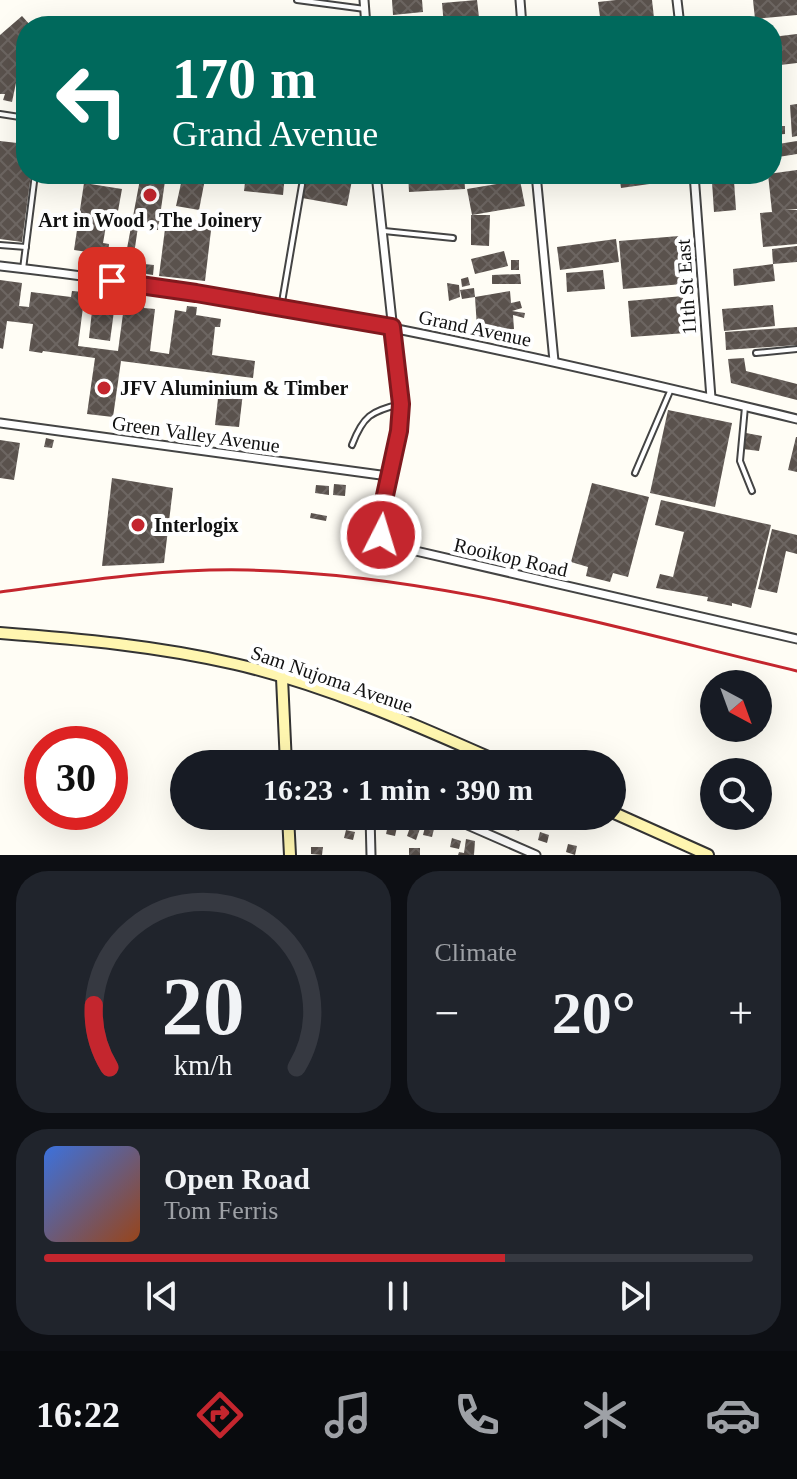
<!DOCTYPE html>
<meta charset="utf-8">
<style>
:root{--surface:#171b24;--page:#20242c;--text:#f1f3f6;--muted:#9ea1a6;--line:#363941;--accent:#c4262e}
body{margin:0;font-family:Georgia,serif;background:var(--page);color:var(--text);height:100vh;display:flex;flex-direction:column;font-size:30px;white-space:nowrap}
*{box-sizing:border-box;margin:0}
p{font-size:26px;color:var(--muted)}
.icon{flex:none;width:44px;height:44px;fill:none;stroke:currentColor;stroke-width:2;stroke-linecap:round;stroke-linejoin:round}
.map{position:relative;height:855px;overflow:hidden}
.side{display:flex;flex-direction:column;gap:16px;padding:16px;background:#0d0f14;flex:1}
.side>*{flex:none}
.banner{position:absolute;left:16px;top:16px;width:766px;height:168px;border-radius:32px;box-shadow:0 8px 32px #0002;background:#00695c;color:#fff;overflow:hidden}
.needle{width:52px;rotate:139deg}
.fabs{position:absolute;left:700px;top:670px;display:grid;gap:16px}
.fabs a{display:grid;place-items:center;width:72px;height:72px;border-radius:50%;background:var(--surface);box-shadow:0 8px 32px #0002;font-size:40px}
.speed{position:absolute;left:24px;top:726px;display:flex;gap:16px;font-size:40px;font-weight:700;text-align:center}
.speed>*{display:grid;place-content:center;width:104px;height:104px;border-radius:50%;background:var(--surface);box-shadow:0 8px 32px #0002;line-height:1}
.speed .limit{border:12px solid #d22;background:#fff;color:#111}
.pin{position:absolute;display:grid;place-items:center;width:68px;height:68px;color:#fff;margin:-34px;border-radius:16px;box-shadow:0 4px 12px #0006}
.me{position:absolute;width:88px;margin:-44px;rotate:5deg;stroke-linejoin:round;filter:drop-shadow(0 0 6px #0008)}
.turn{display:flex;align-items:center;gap:28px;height:168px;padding:0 24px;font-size:36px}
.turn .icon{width:104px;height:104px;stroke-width:2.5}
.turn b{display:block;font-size:56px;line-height:68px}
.big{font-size:60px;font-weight:700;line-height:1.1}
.side .widget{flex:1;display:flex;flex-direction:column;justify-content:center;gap:12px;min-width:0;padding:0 28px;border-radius:32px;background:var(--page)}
.side .dial{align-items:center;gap:0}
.dial svg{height:208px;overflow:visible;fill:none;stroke:var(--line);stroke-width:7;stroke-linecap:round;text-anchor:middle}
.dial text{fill:var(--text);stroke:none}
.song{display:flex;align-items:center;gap:24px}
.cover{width:96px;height:96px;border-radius:12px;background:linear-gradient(135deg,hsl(220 70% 55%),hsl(20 70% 35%))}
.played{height:8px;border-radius:4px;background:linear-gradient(90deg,var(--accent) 65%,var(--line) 65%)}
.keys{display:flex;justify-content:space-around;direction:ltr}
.heat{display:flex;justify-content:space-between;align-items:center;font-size:44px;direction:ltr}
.side .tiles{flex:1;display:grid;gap:16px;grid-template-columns:1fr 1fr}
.widget:last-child{grid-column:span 2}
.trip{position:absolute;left:170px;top:750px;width:456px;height:80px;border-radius:40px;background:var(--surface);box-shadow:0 8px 32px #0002;font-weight:700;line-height:80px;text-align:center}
.tabs{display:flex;height:128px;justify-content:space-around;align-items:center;background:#090b0e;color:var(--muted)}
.tabs .icon{width:56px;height:56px}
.tabs .on{color:var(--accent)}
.tabs b{font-size:36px;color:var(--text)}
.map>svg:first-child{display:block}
</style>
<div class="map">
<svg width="797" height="855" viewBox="0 0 797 855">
<defs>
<pattern id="building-cross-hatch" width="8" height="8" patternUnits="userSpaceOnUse" patternTransform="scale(2)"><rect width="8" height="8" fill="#5a524d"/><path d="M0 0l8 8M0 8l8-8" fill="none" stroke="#6d6662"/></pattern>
</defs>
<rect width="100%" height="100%" fill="#fffdf5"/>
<!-- building -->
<g fill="url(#building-cross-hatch)">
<path d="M392 0H422L423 12 393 15Z"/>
<path d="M477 0 480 26H444L442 3Z"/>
<path d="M616 0H652L654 18 601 24 598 2Z"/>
<path d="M753 0H797V15L755 19Z"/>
<path d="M22 16 31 26H26V55L21 59 12 102 3 100 5 94H0V35Z"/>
<path d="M797 34V63L772 66V37Z"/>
<path d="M797 104V136L792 137 790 105Z"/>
<path d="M772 126H785V134L772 135Z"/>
<path d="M0 141 26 144V174H31L22 242 0 239Z"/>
<path d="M797 141V154L772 158V145Z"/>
<path d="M797 170V209L785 210H797V244L763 247 760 213 772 212 768 174Z"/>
<path d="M141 174H166L158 230 138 227 133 261 125 259Z"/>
<path d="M183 174H206L199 210 176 206Z"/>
<path d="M246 174H285L283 195 244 191Z"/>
<path d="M306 174 352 180 347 206 302 198Z"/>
<path d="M408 174H464L465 189 409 192Z"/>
<path d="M481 174H508V179L481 181Z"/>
<path d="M619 174H677L678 180 621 188Z"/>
<path d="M520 180 525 206 472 215 467 189Z"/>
<path d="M734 181 736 210 714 212 712 182Z"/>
<path d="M84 183 122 189 118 211 109 209 103 243 109 244 108 255 74 250Z"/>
<path d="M471 215H490L489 246 471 245Z"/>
<path d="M175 218 212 222 205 281 159 276 166 221 175 222Z"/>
<path d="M679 236 683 284 623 289 619 241Z"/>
<path d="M616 239 619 262 560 270 557 247Z"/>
<path d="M797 246V262L773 264 772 249Z"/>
<path d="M504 251 508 266 475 274 471 259Z"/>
<rect x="511" y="260" width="8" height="10"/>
<path d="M134 263 154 265 153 275 133 272Z"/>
<path d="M773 264 775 281 734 286 733 269Z"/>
<path d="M603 270 605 289 567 292 566 273Z"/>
<path d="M520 274 521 284H492V275Z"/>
<path d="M468 277 470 285 462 287 461 279Z"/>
<path d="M0 280 22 283 19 306 29 307 31 292 71 297 72 291 85 292 78 346 118 351 125 299 145 301 144 308 155 309 150 351 169 354 175 310 186 312 187 306 197 307 196 315 221 319 220 327H215L212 355 255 361 253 378 121 361 113 417 87 414 95 358 43 351 42 353 29 351 33 324 7 321 3 349 0 348Z"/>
<path d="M447 283 459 285 460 297 449 301Z"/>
<path d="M474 288 475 297 510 291 511 303 520 301 522 308 512 311 525 313 524 318 513 315 514 329 489 331 488 327 477 328 475 297 462 299 460 290Z"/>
<path d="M94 293 116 296 110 341 89 338Z"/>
<path d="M683 296 686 333 631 337 628 301Z"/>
<path d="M773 305 775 326 724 331 722 309Z"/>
<path d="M797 327V345L726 350 725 332Z"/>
<path d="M744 358 746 371 797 384V400L731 383 728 359Z"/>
<path d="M220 381 244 384 239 427 215 425Z"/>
<path d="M668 410 732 423 715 507 650 493Z"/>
<path d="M746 433 762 436 759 451 743 449Z"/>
<path d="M796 437H797V472L788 470Z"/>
<path d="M46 438 54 440 52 448 44 447Z"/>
<path d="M0 440 20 443 14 480 0 478Z"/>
<path d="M112 478 173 488 164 563 102 566Z"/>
<path d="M592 483 649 497 628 577 613 573 610 582 586 576 588 567 571 562Z"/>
<path d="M334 484 346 485 345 496 333 495Z"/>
<path d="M316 485 329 486V495L315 493Z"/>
<path d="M661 500 771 525 751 608 732 603V606L707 601 708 597 656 588 660 574 673 577 684 532 655 525Z"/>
<path d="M311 513 327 516 326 521 310 518Z"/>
<path d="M772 529 797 535V554L786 551 777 593 758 589Z"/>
<path d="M335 816 337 822 328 825 326 819Z"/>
<path d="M343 816H353L351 824 342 822Z"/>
<path d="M392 816 401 817 400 826 391 825Z"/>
<path d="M414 816 423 820 416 840 407 836Z"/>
<path d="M512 821 521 823 519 831 510 829Z"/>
<path d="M388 825 397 827 395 836 386 834Z"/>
<path d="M425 827 434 829 432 837 423 835Z"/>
<path d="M346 830 355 832 353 840 344 838Z"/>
<path d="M540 832 549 835 547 843 538 840Z"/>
<path d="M452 838 461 841 459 849 450 847Z"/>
<path d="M466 839 475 841 474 855H458L459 852 464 853Z"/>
<path d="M568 844 577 846 575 855 566 852Z"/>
<path d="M311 847H323L322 855 311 854Z"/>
<rect x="409" y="848" width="11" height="7"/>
</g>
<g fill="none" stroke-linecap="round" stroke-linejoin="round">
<defs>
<g id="lane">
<path d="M297 0 365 9"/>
<path d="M0 114 26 118"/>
<path d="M384 231 453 238"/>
<path d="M0 245 26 247"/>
<path d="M23 269 35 174"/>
<path d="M281 308 302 185"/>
<path d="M756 353 797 349"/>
<path d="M745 407 740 461 752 491"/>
<path d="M352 445C363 416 371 411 401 404"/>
<path d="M635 473 671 389"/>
</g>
<g id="street">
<path d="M364 0 366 26"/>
<path d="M520 0 522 26"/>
<path d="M677 0 680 26"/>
<path d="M376 174 401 404 399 431 379 523 381 535 394 546 797 639"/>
<path d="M536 174 554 361"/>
<path d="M694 174 711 398"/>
<path d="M0 266C269 296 534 355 797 419"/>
<path d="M0 423 388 476"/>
<path d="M370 816 371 855"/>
<path d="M447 816 536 855"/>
</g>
<g id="secondary">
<path d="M0 633C79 639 158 646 235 664 327 685 418 726 504 764"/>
<path d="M282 678 286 764"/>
<path d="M612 812 708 855"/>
<path d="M288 816 290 855"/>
</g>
</defs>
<!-- lane casing -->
<use href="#lane" stroke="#444" stroke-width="8"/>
<!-- street casing -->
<use href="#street" stroke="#444" stroke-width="11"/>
<!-- secondary casing -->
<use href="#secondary" stroke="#333" stroke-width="14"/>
<!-- lane -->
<use href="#lane" stroke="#fff" stroke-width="4"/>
<!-- street -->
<use href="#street" stroke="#fff" stroke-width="7"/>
<!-- secondary -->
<use href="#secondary" stroke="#fff6b0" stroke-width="10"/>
<!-- rail -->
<path stroke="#c4262e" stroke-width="3" d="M0 592C82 581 165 568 248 570 435 574 616 628 797 671"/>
</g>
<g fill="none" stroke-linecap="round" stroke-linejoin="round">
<defs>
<path id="route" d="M112 281 196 293 392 327 401 404 399 431 379 523 381 535"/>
</defs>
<!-- route casing -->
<use href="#route" stroke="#7f191e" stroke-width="20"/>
<!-- route -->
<use href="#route" stroke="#c4262e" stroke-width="14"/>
</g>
<!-- markers -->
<g fill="#c4262e" stroke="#fff" stroke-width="3">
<circle cx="150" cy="195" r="8"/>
<circle cx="104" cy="388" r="8"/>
<circle cx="138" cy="525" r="8"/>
</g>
<g text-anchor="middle" stroke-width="8" stroke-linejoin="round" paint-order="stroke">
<!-- poi labels -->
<g font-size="20" font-weight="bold" fill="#111" stroke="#fff" text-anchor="start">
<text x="150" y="227" text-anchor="middle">Art in Wood , The Joinery</text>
<text x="120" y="395">JFV Aluminium &amp; Timber</text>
<text x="154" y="532">Interlogix</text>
</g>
<!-- street labels -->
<g font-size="20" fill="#111" stroke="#fff">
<text transform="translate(686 287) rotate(-94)" y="7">11th St East</text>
<text transform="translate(475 328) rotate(12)" y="7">Grand Avenue</text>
<text transform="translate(196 434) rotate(8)" y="7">Green Valley Avenue</text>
<text transform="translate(511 557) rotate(13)" y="7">Rooikop Road</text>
<text transform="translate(332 679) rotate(19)" y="7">Sam Nujoma Avenue</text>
</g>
</g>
</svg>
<div class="fabs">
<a><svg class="needle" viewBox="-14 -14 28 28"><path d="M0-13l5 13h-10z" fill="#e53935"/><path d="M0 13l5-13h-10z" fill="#9ea1a6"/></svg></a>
<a><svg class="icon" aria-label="search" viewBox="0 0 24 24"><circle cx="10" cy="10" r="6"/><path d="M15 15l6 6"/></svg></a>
</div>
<div class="speed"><div class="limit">30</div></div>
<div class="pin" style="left:112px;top:281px;background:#d93025"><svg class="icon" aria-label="arrive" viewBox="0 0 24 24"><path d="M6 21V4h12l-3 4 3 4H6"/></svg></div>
<svg class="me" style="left:381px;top:535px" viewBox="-20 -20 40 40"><circle r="17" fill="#c4262e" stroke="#fff" stroke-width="3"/><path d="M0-11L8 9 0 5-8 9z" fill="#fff"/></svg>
<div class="trip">16:23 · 1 min · 390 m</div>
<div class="banner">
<div class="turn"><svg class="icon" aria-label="left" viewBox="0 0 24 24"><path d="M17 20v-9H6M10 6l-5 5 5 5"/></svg><div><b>170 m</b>Grand Avenue</div></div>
</div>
</div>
<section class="side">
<div class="tiles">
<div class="widget dial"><svg viewBox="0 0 100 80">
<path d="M14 69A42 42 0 1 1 86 69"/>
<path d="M14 69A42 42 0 0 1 8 45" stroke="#c4262e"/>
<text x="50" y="56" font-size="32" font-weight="700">20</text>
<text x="50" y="72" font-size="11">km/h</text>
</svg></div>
<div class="widget"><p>Climate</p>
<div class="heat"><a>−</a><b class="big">20°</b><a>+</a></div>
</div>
<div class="widget">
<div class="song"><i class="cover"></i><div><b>Open Road</b><p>Tom Ferris</p></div></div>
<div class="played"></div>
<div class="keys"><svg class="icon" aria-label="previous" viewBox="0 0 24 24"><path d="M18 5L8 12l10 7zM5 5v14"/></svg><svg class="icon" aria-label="pause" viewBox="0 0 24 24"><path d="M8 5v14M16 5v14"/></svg><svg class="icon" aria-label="next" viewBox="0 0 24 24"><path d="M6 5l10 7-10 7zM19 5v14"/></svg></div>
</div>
</div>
</section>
<nav class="tabs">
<b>16:22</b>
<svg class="icon on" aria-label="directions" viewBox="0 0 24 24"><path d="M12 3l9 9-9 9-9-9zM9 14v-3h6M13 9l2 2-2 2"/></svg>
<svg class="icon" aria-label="music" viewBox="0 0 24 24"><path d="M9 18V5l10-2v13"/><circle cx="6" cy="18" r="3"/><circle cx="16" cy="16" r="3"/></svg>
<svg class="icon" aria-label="phone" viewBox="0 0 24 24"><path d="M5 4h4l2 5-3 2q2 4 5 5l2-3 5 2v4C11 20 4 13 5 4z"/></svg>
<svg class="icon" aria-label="climate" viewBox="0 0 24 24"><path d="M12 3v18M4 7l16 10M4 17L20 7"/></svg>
<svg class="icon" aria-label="car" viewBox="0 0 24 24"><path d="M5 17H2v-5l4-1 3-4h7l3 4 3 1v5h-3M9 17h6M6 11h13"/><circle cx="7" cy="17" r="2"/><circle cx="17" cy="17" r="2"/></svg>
</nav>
